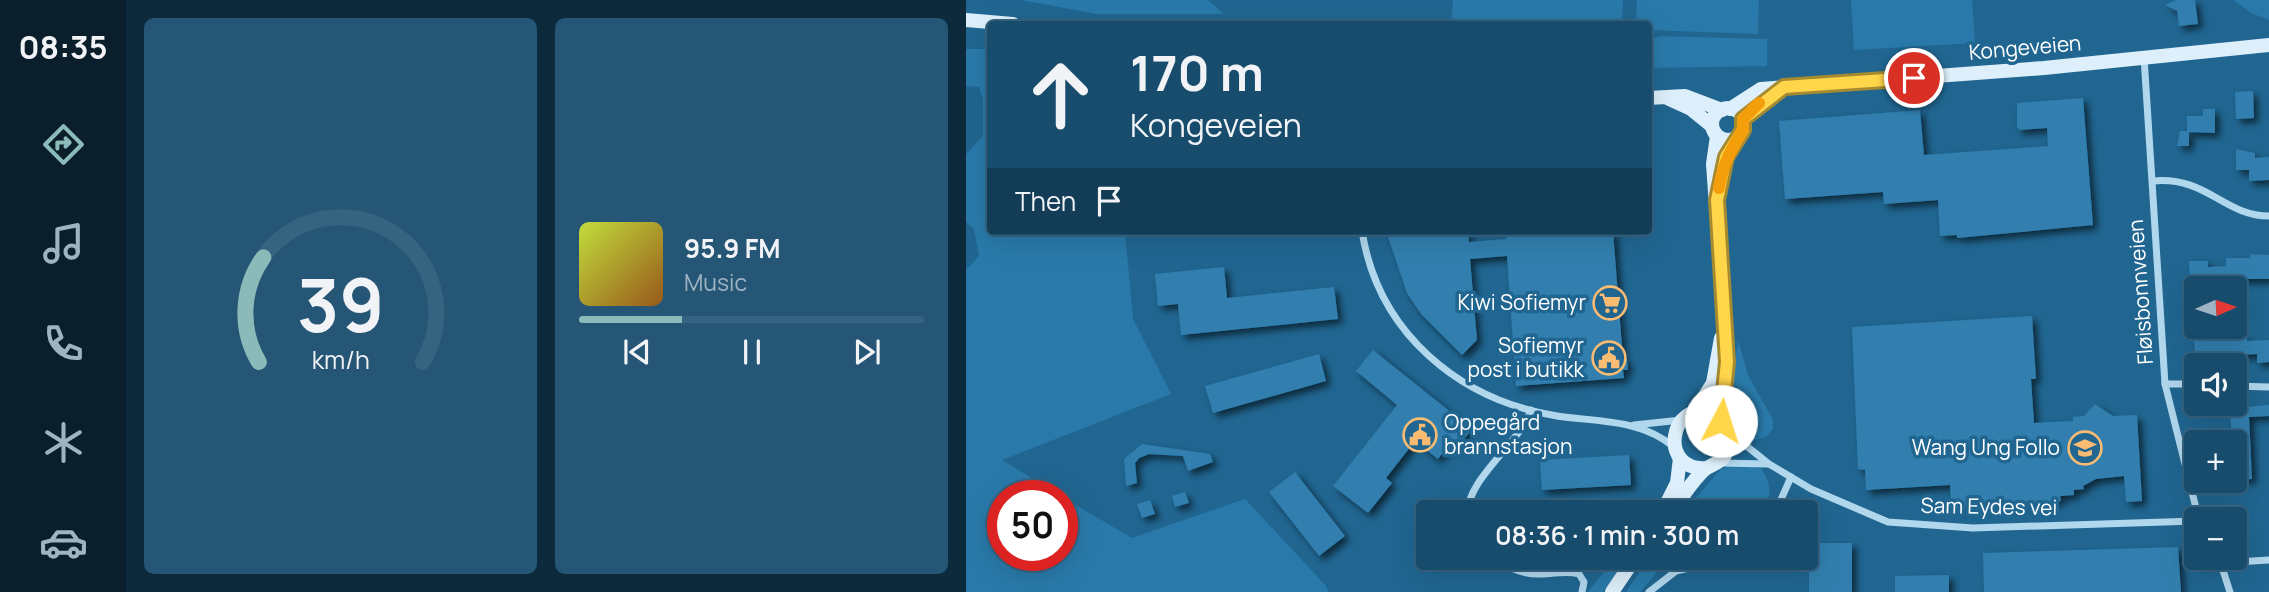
<!DOCTYPE html>
<meta charset="utf-8">
<style>
:root{--surface:#184c6d;--page:#255675;--text:#f1f3f6;--muted:#9fb4c2;--line:#366380;--accent:#8bbbb9}
body{margin:0;font-family:Manrope,sans-serif;background:var(--page);color:var(--text);height:100vh;display:flex;flex-direction:column;font-size:26px;white-space:nowrap}
*{box-sizing:border-box;margin:0}
p{font-size:23px;color:var(--muted)}
.icon{flex:none;width:38px;height:38px;fill:none;stroke:currentColor;stroke-width:2;stroke-linecap:round;stroke-linejoin:round}
.map{position:relative;flex:1;overflow:hidden}
.sheet{display:flex;flex-direction:column;gap:18px;padding:18px;background:#0d2a3c;width:840px}
.sheet>*{flex:none}
.banner{position:absolute;left:21px;top:21px;width:665px;height:214px;border-radius:7px;box-shadow:0 7px 28px #0002,0 0 0 2px var(--line);background:#184c6d;color:var(--text);overflow:hidden}
.needle{width:46px;rotate:87deg}
.fabs{position:absolute;left:1218px;top:276px;display:grid;gap:14px}
.fabs a{display:grid;place-items:center;width:63px;height:63px;border-radius:7px;background:var(--surface);box-shadow:0 7px 28px #0002,0 0 0 2px var(--line);font-size:35px}
.speed{position:absolute;left:21px;top:480px;display:flex;gap:14px;font-size:35px;font-weight:700;text-align:center}
.speed>*{display:grid;place-content:center;width:91px;height:91px;border-radius:50%;background:var(--surface);box-shadow:0 7px 28px #0002,0 0 0 2px var(--line);line-height:1}
.speed .limit{border:10px solid #d22;background:#fff;color:#111}
.pin{position:absolute;display:grid;place-items:center;width:60px;height:60px;color:#fff;margin:-30px;border:4px solid #fff;border-radius:50%;box-shadow:0 2px 7px #0007}
.me{position:absolute;width:77px;margin:-38px;rotate:5deg;stroke-linejoin:round;filter:drop-shadow(0 0 5px #0008)}
.turn{display:flex;align-items:center;gap:24px;height:147px;padding:0 28px;font-size:32px}
.turn .icon{width:91px;height:91px;stroke-width:2.5}
.turn b{display:block;font-size:49px;line-height:60px}
.then{display:flex;align-items:center;height:66px;padding:0 28px;background:#0003;gap:14px;font-size:26px}
.sheet .card{flex:1;display:flex;flex-direction:column;justify-content:center;gap:10px;min-width:0;padding:0 24px;border-radius:10px;background:var(--page)}
.sheet .dial{align-items:center;gap:0}
.dial svg{height:182px;overflow:visible;fill:none;stroke:var(--line);stroke-width:7;stroke-linecap:round;text-anchor:middle}
.dial text{fill:var(--text);stroke:none}
.song{display:flex;align-items:center;gap:21px}
.cover{width:84px;height:84px;border-radius:10px;background:linear-gradient(135deg,hsl(70 70% 55%),hsl(30 70% 35%))}
.played{height:7px;border-radius:4px;background:linear-gradient(90deg,var(--accent) 30%,var(--line) 30%)}
.keys{display:flex;justify-content:space-around;direction:ltr}
.sheet .tiles{flex:1;display:grid;gap:18px;grid-template-columns:repeat(2,1fr)}
.trip{position:absolute;left:450px;top:500px;width:402px;height:70px;border-radius:7px;background:var(--surface);box-shadow:0 7px 28px #0002,0 0 0 2px var(--line);font-weight:600;line-height:70px;text-align:center}
main{display:flex;flex:1;min-height:0}
.dock{display:flex;flex-direction:column;width:126px;justify-content:space-around;align-items:center;background:#0a1e2c;color:var(--muted)}
.dock .icon{width:49px;height:49px}
.dock .active{color:var(--accent)}
.dock b{font-size:32px;color:var(--text)}
.map>svg:first-child{display:block}
</style>
<main>
<nav class="dock">
<b>08:35</b>
<svg class="icon active" aria-label="directions" viewBox="0 0 24 24"><path d="M12 3l9 9-9 9-9-9zM9 14v-3h6M13 9l2 2-2 2"/></svg>
<svg class="icon" aria-label="music" viewBox="0 0 24 24"><path d="M9 18V5l10-2v13"/><circle cx="6" cy="18" r="3"/><circle cx="16" cy="16" r="3"/></svg>
<svg class="icon" aria-label="phone" viewBox="0 0 24 24"><path d="M5 4h4l2 5-3 2q2 4 5 5l2-3 5 2v4C11 20 4 13 5 4z"/></svg>
<svg class="icon" aria-label="climate" viewBox="0 0 24 24"><path d="M12 3v18M4 7l16 10M4 17L20 7"/></svg>
<svg class="icon" aria-label="car" viewBox="0 0 24 24"><path d="M5 17H2v-5l4-1 3-4h7l3 4 3 1v5h-3M9 17h6M6 11h13"/><circle cx="7" cy="17" r="2"/><circle cx="17" cy="17" r="2"/></svg>
</nav>
<section class="sheet">
<div class="tiles">
<div class="card dial"><svg viewBox="0 0 100 80">
<path d="M14 69A42 42 0 1 1 86 69"/>
<path d="M14 69A42 42 0 0 1 16 23" stroke="#8bbbb9"/>
<text x="50" y="56" font-size="32" font-weight="700">39</text>
<text x="50" y="72" font-size="11">km/h</text>
</svg></div>
<div class="card">
<div class="song"><i class="cover"></i><div><b>95.9 FM</b><p>Music</p></div></div>
<div class="played"></div>
<div class="keys"><svg class="icon" aria-label="previous" viewBox="0 0 24 24"><path d="M18 5L8 12l10 7zM5 5v14"/></svg><svg class="icon" aria-label="pause" viewBox="0 0 24 24"><path d="M8 5v14M16 5v14"/></svg><svg class="icon" aria-label="next" viewBox="0 0 24 24"><path d="M6 5l10 7-10 7zM19 5v14"/></svg></div>
</div>
</div>
</section>
<div class="map">
<svg width="1303" height="592" viewBox="0 0 1303 592">
<defs>
<filter id="shadow"><feDropShadow dx="4.5" dy="4.5" stdDeviation="3.5" flood-color="#0009"/></filter>
</defs>
<rect width="100%" height="100%" fill="#206691"/>
<!-- green -->
<g fill="#297aaa">
<path d="M55 0H242L258 14H131Z"/>
<path d="M487 0H657L656 24H485Z"/>
<path d="M671 0H793L792 34 683 30 682 24H670Z"/>
<path d="M885 0H1006L1009 43 888 50Z"/>
<path d="M1268 0H1303V20L1285 13Z"/>
<path d="M693 36 801 39V66L683 68V41Z"/>
<path d="M0 49H24V231H159L167 319 205 394 36 460 94 495H37V555H96V497L166 538 279 499 361 587 362 592H0V270L13 256 8 229 0 222V154L17 136V99L13 87 0 86Z"/>
<path d="M772 340 782 375 807 420V428L801 436 789 440C756 422 768 371 772 340Z"/>
<path d="M771 462 795 468C806 484 806 497 795 513H717L754 470Z"/>
<path d="M649 558H662L637 592H622Z"/>
<path d="M683 558H733L691 572 674 592H660Z"/>
</g>
<!-- building -->
<g fill="#307faf" filter="url(#shadow)">
<path d="M1210 0H1229L1232 24 1213 26 1211 11 1199 5Z"/>
<path d="M1287 91 1288 118 1270 119 1269 92Z"/>
<path d="M1117 98 1127 225 991 238V235L974 236 972 200 918 204 917 192 819 199 813 121 954 110 958 155 1082 146 1081 128 1054 130 1051 127V103Z"/>
<path d="M1237 109H1249V133L1223 132V146H1211L1214 131H1221V116H1237Z"/>
<path d="M1270 149 1289 153V158L1303 157V180L1283 181V170H1270Z"/>
<path d="M420 231H502L503 242 540 239 539 231H647L657 359H661L662 370H657L658 378 550 386 541 256 504 259 511 340 496 355 455 314 441 293Z"/>
<path d="M1284 254 1303 255V279H1264L1265 285 1255 286 1254 276 1232 277 1233 281 1224 282 1223 261H1242V267L1260 266V258H1284Z"/>
<path d="M258 267 261 298 368 287 372 319 215 335 212 304 192 306 189 274Z"/>
<path d="M1066 316 1070 379H1065L1068 423 1107 421V417L1118 416 1129 404 1147 416 1171 415 1176 501 1160 502 1158 476 1130 479 1117 486 1118 489 1108 490V495L1094 496 1095 501 990 508V503L985 504 984 485 900 490 899 470 892 469 886 327Z"/>
<path d="M1281 336V341L1303 340V362L1291 363V354L1229 357 1228 339Z"/>
<path d="M407 350 506 429 490 450 483 445 472 459 449 441 420 478 426 483 402 513 367 486 431 405 390 371Z"/>
<path d="M353 354 360 381 247 413 239 386Z"/>
<path d="M1303 405V416L1283 417 1286 479 1269 480 1264 412 1266 408Z"/>
<path d="M176 444 244 454 247 462 222 471 217 456 183 454 173 458 169 463 171 483 160 486 158 459Z"/>
<path d="M663 455 665 485 576 490 574 460Z"/>
<path d="M329 472 379 536 353 556 303 492Z"/>
<path d="M219 492 223 503 209 507 206 496Z"/>
<path d="M184 500 189 514 176 518 171 504Z"/>
<rect x="843" y="543" width="43" height="49"/>
<path d="M1212 547 1215 592H1018L1017 553Z"/>
<path d="M983 575V592H929V576Z"/>
</g>
<g fill="none" stroke-linecap="round" stroke-linejoin="round">
<!-- street -->
<g stroke="#b1d7ed" stroke-width="7">
<path d="M1178 57 1199 384 1233 520"/>
<path d="M1187 181C1241 176 1258 216 1303 216"/>
<path d="M396 231C412 333 493 400 591 416 632 422 675 419 708 447"/>
<path d="M1199 384H1230"/>
<path d="M1269 386 1303 387"/>
<path d="M668 425 715 420"/>
<path d="M763 432 803 464 845 489 922 522 1007 528 1230 521"/>
<path d="M754 463 802 464"/>
<path d="M502 513C500 480 555 442 565 410"/>
<path d="M809 513 825 477"/>
<path d="M527 558C541 567 558 575 574 574 589 574 599 570 613 574L618 582 616 592"/>
<path d="M1253 558 1264 592"/>
<path d="M1255 563 1303 560"/>
<path d="M683 592 710 571 766 558"/>
</g>
<!-- secondary -->
<g stroke="#ddeffa" stroke-width="14">
<path d="M0 20 47 24"/>
<path d="M682 98 719 96 756 110"/>
<path d="M703 99 725 109 746 126"/>
<circle cx="762" cy="124" r="16"/>
<path d="M764 109 795 89 1078 68 1303 45"/>
<path d="M777 119 814 89"/>
<path d="M751 136 747 164 761 362 755 421"/>
<path d="M754 183 757 164 769 139"/>
<path d="M727 414 747 383 755 338"/>
<path d="M698 509 711 483 714 458"/>
<path d="M705 513C715 499 725 482 738 470 745 464 754 464 759 455 763 448 764 441 763 434 761 425 754 417 745 414 704 398 691 472 741 468"/>
<path d="M646 592 669 558"/>
</g>
</g>
<g fill="none" stroke-linecap="round" stroke-linejoin="round">
<defs>
<path id="route" d="M755 421 761 362 751 200 760 157 777 130V119L818 87 948 78"/>
</defs>
<!-- route casing -->
<use href="#route" stroke="#a68a30" stroke-width="18"/>
<!-- route -->
<use href="#route" stroke="#ffd54a" stroke-width="12"/>
<!-- slow -->
<path stroke="#f59e0b" stroke-width="12" d="M753 188C758 161 764 152 777 130V119L793 103"/>
</g>
<!-- icons -->
<defs>
<symbol id="supermarket-ring" viewBox="-11 -11 22 22"><circle r="9.5" fill="#206691" stroke="#fabb72" stroke-width="1.5"/><path d="M-6-5.5h2.5l.6 2H6L4.5 2H-2.5L-4.4-4H-6ZM-1.5 3.2a1.3 1.3 0 1 0 .1 0ZM3 3.2a1.3 1.3 0 1 0 .1 0Z" fill="#fabb72"/></symbol>
<symbol id="civic-ring" viewBox="-11 -11 22 22"><circle r="9.5" fill="#206691" stroke="#fabb72" stroke-width="1.5"/><path d="M-.6-6.5H3V-4.5H.6V-3L4-1V1h2V6H-6V1h2V-1L-.6-3ZM-1.2 2.5V6h2.4V2.5Z" fill="#fabb72"/></symbol>
<symbol id="school-ring" viewBox="-11 -11 22 22"><circle r="9.5" fill="#206691" stroke="#fabb72" stroke-width="1.5"/><path d="M0-5L7-2L0 1L-7-2ZM-4 1L0 2.5L4 1V4Q0 6-4 4Z" fill="#fabb72"/></symbol>
</defs>
<g fill-rule="evenodd">
<use href="#supermarket-ring" x="625" y="284" width="38" height="38"/>
<use href="#civic-ring" x="624" y="339" width="38" height="38"/>
<use href="#civic-ring" x="435" y="416" width="38" height="38"/>
<use href="#school-ring" x="1100" y="429" width="38" height="38"/>
</g>
<g text-anchor="middle" stroke-width="7" stroke-linejoin="round" paint-order="stroke">
<!-- street labels -->
<g font-size="21" fill="#fff" stroke="#206691">
<text transform="translate(1059 48) rotate(-5)" y="7">Kongeveien</text>
<text transform="translate(1175 292) rotate(-94)" y="7">Fløisbonnveien</text>
<text transform="translate(1023 507) rotate(1)" y="7">Sam Eydes vei</text>
</g>
<!-- poi labels -->
<g font-size="21" fill="#fff" stroke="#206691" text-anchor="end">
<text x="620" y="310">Kiwi Sofiemyr</text>
<text x="618" y="353">Sofiemyr<tspan x="618" dy="24">post i butikk</tspan></text>
<text x="478" y="430" text-anchor="start">Oppegård<tspan x="478" dy="24">brannstasjon</tspan></text>
<text x="1094" y="455">Wang Ung Follo</text>
</g>
</g>
</svg>
<div class="fabs">
<a><svg class="needle" viewBox="-14 -14 28 28"><path d="M0-13l5 13h-10z" fill="#e53935"/><path d="M0 13l5-13h-10z" fill="#9fb4c2"/></svg></a>
<a><svg class="icon" aria-label="sound" viewBox="0 0 24 24"><path d="M4 9h4l5-4v14l-5-4H4zM17 9q2 3 0 6"/></svg></a>
<a>+</a>
<a>−</a>
</div>
<div class="speed"><div class="limit">50</div></div>
<div class="pin" style="left:948px;top:78px;background:#d93025"><svg class="icon" aria-label="arrive" viewBox="0 0 24 24"><path d="M6 21V4h12l-3 4 3 4H6"/></svg></div>
<svg class="me" style="left:755px;top:421px" viewBox="-20 -20 40 40"><circle r="19" fill="#fff"/><path d="M0-13L10 11 0 6-10 11z" fill="#ffd54a"/></svg>
<div class="trip">08:36 · 1 min · 300 m</div>
<div class="banner">
<div class="turn"><svg class="icon" aria-label="ahead" viewBox="0 0 24 24"><path d="M12 20V5M6 11l6-6 6 6"/></svg><div><b>170 m</b>Kongeveien</div></div>
<div class="then">Then<svg class="icon" aria-label="arrive" viewBox="0 0 24 24"><path d="M6 21V4h12l-3 4 3 4H6"/></svg></div>
</div>
</div>
</main>
